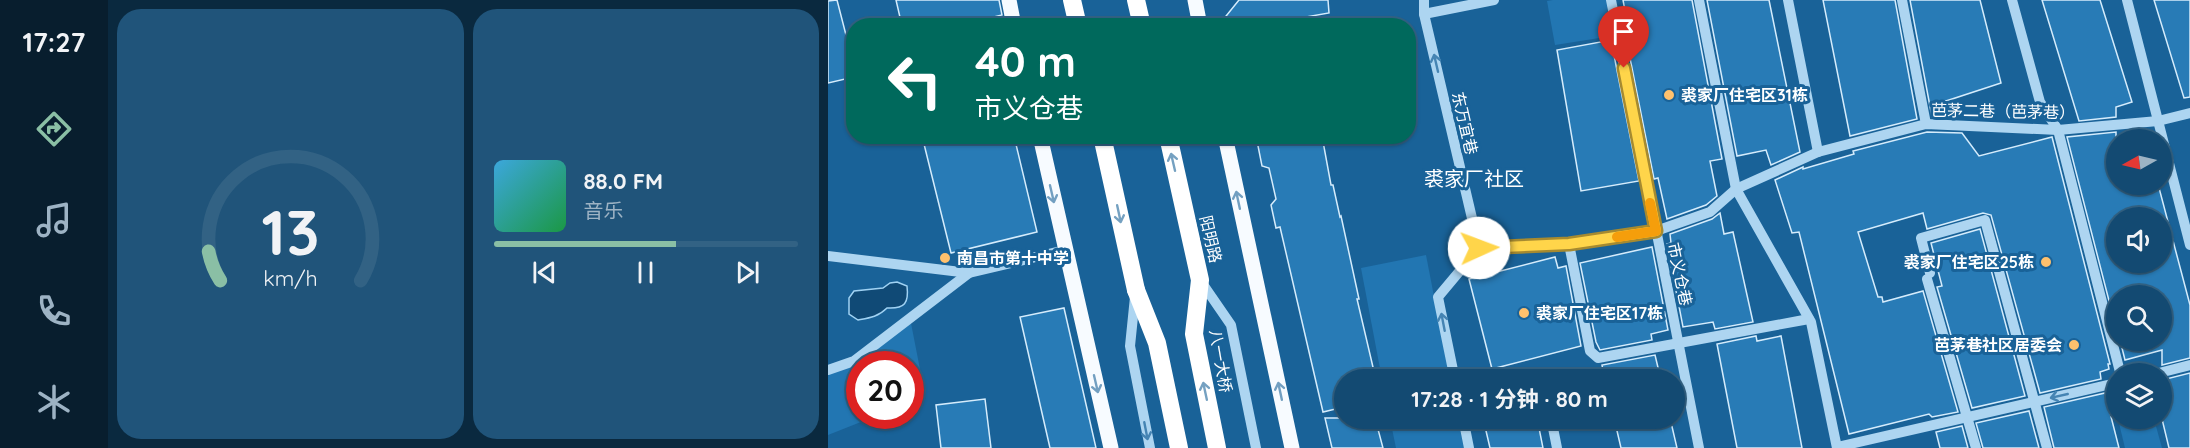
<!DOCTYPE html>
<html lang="zh">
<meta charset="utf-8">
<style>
:root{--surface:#134a72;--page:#20547a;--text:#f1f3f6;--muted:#9db3c4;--line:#326284;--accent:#8abfa5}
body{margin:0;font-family:Quicksand,"Noto Sans SC",sans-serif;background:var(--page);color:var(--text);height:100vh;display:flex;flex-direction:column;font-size:22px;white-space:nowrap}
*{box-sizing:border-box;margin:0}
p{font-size:20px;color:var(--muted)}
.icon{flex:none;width:33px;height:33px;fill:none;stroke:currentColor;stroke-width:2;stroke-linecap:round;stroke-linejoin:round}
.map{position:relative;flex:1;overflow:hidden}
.drawer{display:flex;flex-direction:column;gap:9px;padding:9px;background:#0a293f;width:720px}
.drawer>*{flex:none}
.banner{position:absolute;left:18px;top:18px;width:570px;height:126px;border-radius:24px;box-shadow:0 2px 4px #0004,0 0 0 2px var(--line);background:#00695c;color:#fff;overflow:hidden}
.needle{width:39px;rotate:262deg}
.tools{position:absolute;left:1278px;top:129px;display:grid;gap:12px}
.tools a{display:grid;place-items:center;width:66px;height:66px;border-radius:50%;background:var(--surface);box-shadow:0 2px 4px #0004,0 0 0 2px var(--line);font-size:30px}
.speed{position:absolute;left:18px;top:351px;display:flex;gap:12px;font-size:30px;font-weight:700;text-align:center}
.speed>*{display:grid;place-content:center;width:78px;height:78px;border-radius:50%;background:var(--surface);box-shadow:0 2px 4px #0004,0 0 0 2px var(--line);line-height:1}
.speed .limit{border:9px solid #d22;background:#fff;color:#111}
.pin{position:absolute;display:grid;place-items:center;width:51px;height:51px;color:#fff;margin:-62px -26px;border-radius:50% 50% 50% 0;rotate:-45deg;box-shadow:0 0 6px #0007}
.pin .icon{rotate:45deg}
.me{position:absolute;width:66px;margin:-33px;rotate:88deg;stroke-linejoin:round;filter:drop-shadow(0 0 4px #0008)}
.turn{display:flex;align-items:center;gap:21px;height:126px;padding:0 30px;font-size:27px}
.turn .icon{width:78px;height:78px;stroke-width:2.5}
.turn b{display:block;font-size:42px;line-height:51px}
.drawer .card{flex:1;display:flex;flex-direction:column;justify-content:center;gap:9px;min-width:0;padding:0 21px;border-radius:24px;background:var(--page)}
.drawer .dial{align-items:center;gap:0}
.dial svg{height:156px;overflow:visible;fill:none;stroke:var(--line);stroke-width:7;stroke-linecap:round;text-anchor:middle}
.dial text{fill:var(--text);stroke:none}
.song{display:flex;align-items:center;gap:18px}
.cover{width:72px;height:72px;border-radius:9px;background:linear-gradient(135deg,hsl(200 70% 55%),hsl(140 70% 35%))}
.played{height:6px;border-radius:3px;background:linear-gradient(90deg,var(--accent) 60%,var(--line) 60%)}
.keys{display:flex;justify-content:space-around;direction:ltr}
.drawer .tiles{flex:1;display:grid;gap:9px;grid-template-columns:repeat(2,1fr)}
.trip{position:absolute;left:506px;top:369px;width:351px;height:60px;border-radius:30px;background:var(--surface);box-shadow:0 2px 4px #0004,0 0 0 2px var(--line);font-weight:700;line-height:60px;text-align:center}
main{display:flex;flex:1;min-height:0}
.menu{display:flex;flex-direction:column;width:108px;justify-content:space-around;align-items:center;background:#081e2e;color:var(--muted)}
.menu .icon{width:42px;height:42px}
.menu .active{color:var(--accent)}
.menu b{font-size:27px;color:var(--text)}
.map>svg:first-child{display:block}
</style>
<main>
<nav class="menu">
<b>17:27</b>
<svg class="icon active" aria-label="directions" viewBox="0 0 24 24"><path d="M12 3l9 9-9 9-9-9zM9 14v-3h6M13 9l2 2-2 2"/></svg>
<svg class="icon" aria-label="music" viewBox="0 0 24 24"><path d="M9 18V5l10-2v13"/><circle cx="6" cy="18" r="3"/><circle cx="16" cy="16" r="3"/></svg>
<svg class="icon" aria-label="phone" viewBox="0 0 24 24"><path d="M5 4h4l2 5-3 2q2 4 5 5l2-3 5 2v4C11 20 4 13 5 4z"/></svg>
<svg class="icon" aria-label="climate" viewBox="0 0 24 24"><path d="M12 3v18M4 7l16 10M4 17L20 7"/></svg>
</nav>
<section class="drawer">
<div class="tiles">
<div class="card dial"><svg viewBox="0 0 100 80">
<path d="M14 69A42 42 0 1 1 86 69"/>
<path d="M14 69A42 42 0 0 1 8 54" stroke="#8abfa5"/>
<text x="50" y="56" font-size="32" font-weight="700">13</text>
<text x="50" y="72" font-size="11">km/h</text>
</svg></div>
<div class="card">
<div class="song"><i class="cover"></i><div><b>88.0 FM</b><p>音乐</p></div></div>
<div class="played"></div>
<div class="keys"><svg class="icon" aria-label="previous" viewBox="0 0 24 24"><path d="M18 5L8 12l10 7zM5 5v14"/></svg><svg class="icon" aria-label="pause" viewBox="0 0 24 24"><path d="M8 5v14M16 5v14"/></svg><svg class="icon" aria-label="next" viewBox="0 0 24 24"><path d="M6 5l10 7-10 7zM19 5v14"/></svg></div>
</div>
</div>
</section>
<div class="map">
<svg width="1362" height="448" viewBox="0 0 1362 448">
<rect width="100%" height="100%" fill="#196298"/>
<!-- green -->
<g fill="#2276b2">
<path d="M725 0H778L784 36 727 45 719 1Z"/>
<path d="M598 255 622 379H554L533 268Z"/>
<path d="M82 318 97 395 83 401 82 364H32V416H48L0 435V370L26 361Z"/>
<path d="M562 419H630L636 448H568Z"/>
<path d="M1290 419H1326L1334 448H1297Z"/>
</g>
<!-- water -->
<path fill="#104a76" stroke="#a0d2f3" stroke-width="1.5" d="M69 282 79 286C81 303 77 309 59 308 50 317 41 318 30 320L21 314V298L26 291 55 288 62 283Z"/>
<!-- building -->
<g fill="#287bb6" stroke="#d5ecfc" stroke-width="1.5" fill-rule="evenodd">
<path d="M9 0 26 66V77L0 83V1Z"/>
<path d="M68 0H171L174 15 129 26H74Z"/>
<path d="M411 0H500L501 13 450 22V26H390Z"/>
<path d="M795 0H864L894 159 882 161 889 196 878 205 839 219 830 178 826 179 798 38 802 37Z"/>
<path d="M879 0H941L972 152 943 165 938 150 909 156Z"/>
<path d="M995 0H1067L1089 119 1022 136Z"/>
<path d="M1082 0H1152L1173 83 1112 103 1123 118 1104 117Z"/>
<path d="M1214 0H1272L1304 102 1288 107V117L1251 121Z"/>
<path d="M1326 0H1362V97L1356 98Z"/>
<path d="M783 40 811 181 753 191 729 50Z"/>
<path d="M1099 132 1134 133 1151 156 1224 137 1282 364H1280L1281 369 1272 372 1273 379 1212 393 1163 215 1155 213 1099 229 1095 213 1030 232 1050 297H1054L1055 302 1095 291 1130 412 1104 417 1101 414 1021 434 971 232 964 233 947 180 975 167V169L1026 154 1025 151Z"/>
<path d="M1288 132V184H1330L1362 305V358L1334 365V350L1297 360 1292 340H1334V296H1288V328L1239 137ZM1288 218H1334V262H1288Z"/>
<path d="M94 136H186L209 232 123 253Z"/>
<path d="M428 136H494L503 185H505L512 217 513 216 531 299H529L548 380H516V407L495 412 452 227 448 228 443 205 448 199 441 168 434 166Z"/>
<path d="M892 213 896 234 905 232 925 322 887 329 885 322 855 327 839 244 843 243 842 234 884 219Z"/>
<path d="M1152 229 1197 396 1144 408 1109 287 1114 286 1103 243Z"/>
<path d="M824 247 840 330 823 334 824 340 772 350 768 342 752 263Z"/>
<path d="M727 257 730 268 738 266 753 346 664 369 641 279Z"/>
<path d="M236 308 268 448H222L192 317Z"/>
<path d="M928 336 929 341 953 336 974 448H909L889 344Z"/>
<path d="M827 355 833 380H777L774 365Z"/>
<path d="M1362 373V448H1341L1334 419V380Z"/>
<path d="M1277 393 1291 448H1226L1216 407Z"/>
<path d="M157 399 163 448H113L108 405Z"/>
<path d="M1201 411 1211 448H1155L1148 423Z"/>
<path d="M497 418H547L555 448H504Z"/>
<path d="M655 418H709L715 448H662Z"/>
<path d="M786 418H842L849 448H793Z"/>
<path d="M1134 426 1140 448H1112L1108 432Z"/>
</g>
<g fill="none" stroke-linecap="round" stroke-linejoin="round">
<!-- minor -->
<g stroke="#add5f1" stroke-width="10">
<path d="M596 0V14L651 248 610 297 627 380"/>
<path d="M783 0 871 448"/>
<path d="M871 0 908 189 983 322 1009 448"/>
<path d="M960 0 990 152"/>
<path d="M1074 0 1098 124"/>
<path d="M1184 0 1212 102 1230 130 1292 372"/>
<path d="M1299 0 1362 245"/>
<path d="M596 14 666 0"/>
<path d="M741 244 762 351 770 358 981 319"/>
<path d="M651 248 741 244 828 231 882 212 908 189 990 152 1098 124 1230 130 1330 121 1362 113"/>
<path d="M0 256 141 273"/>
<path d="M1102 273 1093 238 1157 220 1219 448"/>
<path d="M1099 279 1148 448"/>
<path d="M372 280 403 325 428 448"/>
<path d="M307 297 302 346 322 448"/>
<path d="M0 370 26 361 141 273 237 250"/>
<path d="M1327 374 1362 365"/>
<path d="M688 380 714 374 715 380"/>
<path d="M635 418 641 448"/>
<path d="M723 418 729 448"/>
<path d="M1009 447 1288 383"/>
</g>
<!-- major -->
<g stroke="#f7fbff" stroke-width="15">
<path d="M181 0 186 26"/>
<path d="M367 0 372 26"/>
<path d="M212 136 283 448"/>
<path d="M397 136 464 448"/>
</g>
<!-- highway -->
<g stroke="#fff" stroke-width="18">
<path d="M244 0 250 26"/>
<path d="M308 0 314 26"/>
<path d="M274 136 308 290"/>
<path d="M340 136 372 280 366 334 389 448"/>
</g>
<!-- highway-bridge -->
<path stroke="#fff" stroke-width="18" d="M308 290 329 343 351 448"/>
</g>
<!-- one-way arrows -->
<defs><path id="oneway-shaft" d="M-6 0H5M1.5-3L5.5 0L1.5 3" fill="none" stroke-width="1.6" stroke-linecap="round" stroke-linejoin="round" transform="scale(1.5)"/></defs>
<g stroke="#4584b3">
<use href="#oneway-shaft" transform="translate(608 63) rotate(-103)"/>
<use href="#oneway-shaft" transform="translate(615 322) rotate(-101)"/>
<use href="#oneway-shaft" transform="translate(1231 396) rotate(167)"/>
<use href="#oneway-shaft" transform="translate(318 431) rotate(79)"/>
</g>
<g stroke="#75a1c1">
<use href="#oneway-shaft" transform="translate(345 162) rotate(-103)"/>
<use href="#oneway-shaft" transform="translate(291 214) rotate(78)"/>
<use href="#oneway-shaft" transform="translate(377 391) rotate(-102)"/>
</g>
<g stroke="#729fc1">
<use href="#oneway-shaft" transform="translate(224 194) rotate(77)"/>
<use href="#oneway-shaft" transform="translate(410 200) rotate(-102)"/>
<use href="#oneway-shaft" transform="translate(268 384) rotate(77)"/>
<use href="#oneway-shaft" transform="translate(452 391) rotate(-102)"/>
</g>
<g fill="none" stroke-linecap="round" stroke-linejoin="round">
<defs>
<path id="route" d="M651 248 741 244 828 231 796 68"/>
</defs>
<!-- route casing -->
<use href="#route" stroke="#a68a30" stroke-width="15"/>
<!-- route -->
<use href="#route" stroke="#ffd54a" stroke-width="10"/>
<!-- slow -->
<path stroke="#f59e0b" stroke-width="10" d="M789 237 828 231 822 203"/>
</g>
<!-- markers -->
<g fill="#ffc16d" stroke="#196298" stroke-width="2">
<circle cx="841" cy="95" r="6"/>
<circle cx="117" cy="258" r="6"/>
<circle cx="1218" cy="262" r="6"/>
<circle cx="696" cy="313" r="6"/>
<circle cx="1246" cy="345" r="6"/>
</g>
<g text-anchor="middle" stroke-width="6" stroke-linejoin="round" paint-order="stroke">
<!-- poi labels -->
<g font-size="16" font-weight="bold" fill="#fff" stroke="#196298" text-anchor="start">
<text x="853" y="101">裘家厂住宅区31栋</text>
<text x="129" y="264">南昌市第十中学</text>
<text x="1206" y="268" text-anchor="end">裘家厂住宅区25栋</text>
<text x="708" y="319">裘家厂住宅区17栋</text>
<text x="1234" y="351" text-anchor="end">芭茅巷社区居委会</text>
</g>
<!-- street labels -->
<g font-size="16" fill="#fff" stroke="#196298">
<text transform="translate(1175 111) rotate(1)" y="6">芭茅二巷（芭茅巷）</text>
<text transform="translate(637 123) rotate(77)" y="6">东万宜巷</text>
<text transform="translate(383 239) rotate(77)" y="6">阳明路</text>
<text transform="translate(852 274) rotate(78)" y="6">市义仓巷</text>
<text transform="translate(393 361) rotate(80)" y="6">八一大桥</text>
</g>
<!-- quarter labels -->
<g font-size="20" fill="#fff" stroke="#196298">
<text x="646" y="186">裘家厂社区</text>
</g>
</g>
</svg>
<div class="tools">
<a><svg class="needle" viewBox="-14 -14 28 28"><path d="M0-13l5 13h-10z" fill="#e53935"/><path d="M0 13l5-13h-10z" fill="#9db3c4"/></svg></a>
<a><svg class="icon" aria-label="sound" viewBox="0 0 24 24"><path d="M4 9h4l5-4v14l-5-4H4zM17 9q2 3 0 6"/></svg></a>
<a><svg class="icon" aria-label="search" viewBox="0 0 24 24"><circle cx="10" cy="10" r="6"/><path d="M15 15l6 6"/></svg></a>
<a><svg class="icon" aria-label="layers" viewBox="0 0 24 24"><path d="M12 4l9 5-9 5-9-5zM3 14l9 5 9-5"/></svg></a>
</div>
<div class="speed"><div class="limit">20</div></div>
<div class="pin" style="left:796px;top:68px;background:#d93025"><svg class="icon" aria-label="arrive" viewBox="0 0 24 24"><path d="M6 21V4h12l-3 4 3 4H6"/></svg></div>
<svg class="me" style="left:651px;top:248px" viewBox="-20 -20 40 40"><circle r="19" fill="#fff"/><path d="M0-13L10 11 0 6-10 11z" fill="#ffd54a"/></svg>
<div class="trip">17:28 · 1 分钟 · 80 m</div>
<div class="banner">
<div class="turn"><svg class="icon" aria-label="left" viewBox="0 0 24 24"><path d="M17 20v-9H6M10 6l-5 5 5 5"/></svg><div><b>40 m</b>市义仓巷</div></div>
</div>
</div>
</main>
